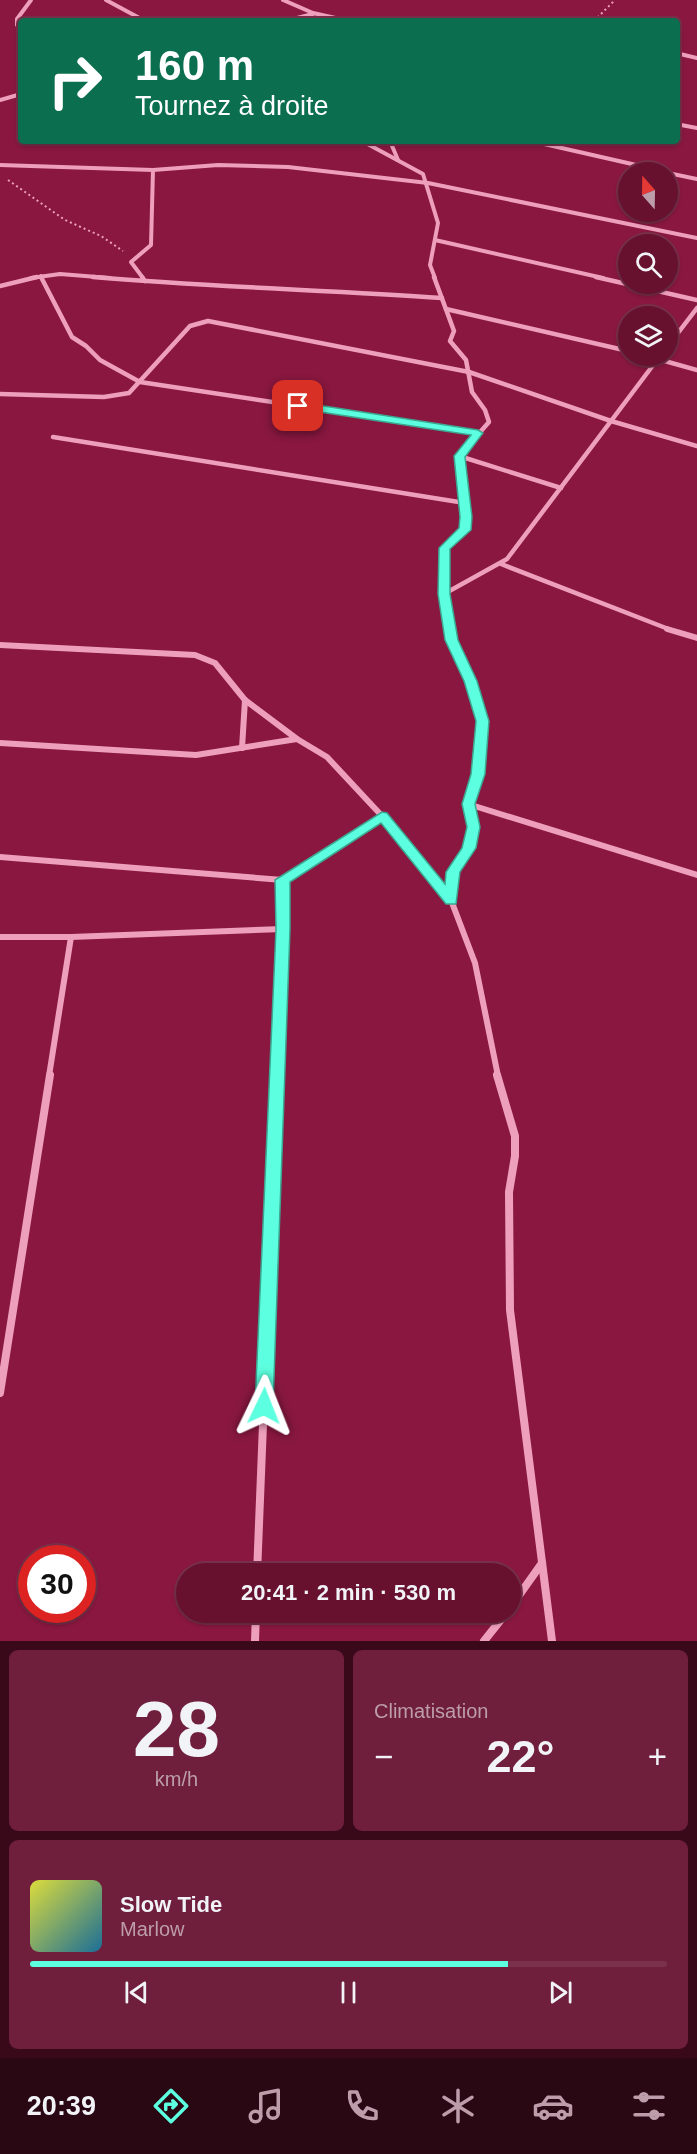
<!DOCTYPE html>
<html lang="fr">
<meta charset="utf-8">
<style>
:root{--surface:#67112f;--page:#6f1f3b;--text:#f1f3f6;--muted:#bd9daa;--line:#7a314b;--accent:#5cffdf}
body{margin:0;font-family:Helvetica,sans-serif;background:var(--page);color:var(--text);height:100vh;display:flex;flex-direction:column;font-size:22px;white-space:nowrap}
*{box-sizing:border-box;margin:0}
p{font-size:20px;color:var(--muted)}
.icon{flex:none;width:33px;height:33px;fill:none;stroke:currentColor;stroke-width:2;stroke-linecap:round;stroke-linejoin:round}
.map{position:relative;height:1641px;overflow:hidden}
.side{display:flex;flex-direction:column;gap:9px;padding:9px;background:#39091a;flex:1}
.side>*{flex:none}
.top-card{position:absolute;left:18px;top:18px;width:662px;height:126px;border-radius:6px;box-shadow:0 2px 4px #0004,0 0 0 2px var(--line);background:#0b6e4f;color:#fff;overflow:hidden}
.needle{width:39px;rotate:340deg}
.fabs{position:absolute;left:618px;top:162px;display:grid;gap:12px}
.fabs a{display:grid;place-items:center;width:60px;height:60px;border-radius:50%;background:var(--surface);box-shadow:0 2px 4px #0004,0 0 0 2px var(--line);font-size:30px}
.speed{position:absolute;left:18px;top:1545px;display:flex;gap:12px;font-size:30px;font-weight:700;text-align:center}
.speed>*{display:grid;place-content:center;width:78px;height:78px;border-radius:50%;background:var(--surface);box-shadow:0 2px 4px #0004,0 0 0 2px var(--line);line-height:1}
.speed .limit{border:9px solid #d22;background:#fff;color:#111}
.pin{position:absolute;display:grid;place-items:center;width:51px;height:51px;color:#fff;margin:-26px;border-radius:12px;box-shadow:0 3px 9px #0006}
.me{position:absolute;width:66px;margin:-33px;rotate:2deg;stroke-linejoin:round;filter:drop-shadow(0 0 4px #0008)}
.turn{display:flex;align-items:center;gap:21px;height:126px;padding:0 18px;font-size:27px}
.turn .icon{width:78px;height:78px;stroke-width:2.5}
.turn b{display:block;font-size:42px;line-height:51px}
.big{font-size:45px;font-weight:800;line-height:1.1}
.side .card{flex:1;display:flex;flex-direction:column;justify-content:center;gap:9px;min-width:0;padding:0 21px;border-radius:9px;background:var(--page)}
.side .dial{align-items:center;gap:0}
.dial b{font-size:78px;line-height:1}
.song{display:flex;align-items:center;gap:18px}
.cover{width:72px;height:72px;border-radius:9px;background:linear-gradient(135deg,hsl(60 70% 55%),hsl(200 70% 35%))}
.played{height:6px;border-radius:3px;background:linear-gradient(90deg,var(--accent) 75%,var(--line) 75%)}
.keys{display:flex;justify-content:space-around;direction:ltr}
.heat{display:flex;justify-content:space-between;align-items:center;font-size:33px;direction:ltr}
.side .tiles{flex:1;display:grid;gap:9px;grid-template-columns:1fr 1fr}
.card:last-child{grid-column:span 2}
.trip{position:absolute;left:176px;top:1563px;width:345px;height:60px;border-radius:30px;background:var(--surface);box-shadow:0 2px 4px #0004,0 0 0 2px var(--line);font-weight:800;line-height:60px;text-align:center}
.menu{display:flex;height:96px;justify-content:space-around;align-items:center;background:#290713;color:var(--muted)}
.menu .icon{width:42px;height:42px}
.menu .on{color:var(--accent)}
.menu b{font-size:27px;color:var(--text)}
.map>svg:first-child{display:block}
</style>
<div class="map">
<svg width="697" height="1641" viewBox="0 0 697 1641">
<rect width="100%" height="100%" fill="#89173f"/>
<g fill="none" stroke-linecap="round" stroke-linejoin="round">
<!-- path -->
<g stroke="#ee9fbc" stroke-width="2" stroke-dasharray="2 3" stroke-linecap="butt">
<path d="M594 21 615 0"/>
<path d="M8 180 65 220 101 236 123 251"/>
</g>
<!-- minor-far3 -->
<g stroke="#ee9fbc" stroke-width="4">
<path d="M106 0 145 21"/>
<path d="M283 0 313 13 349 21"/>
<path d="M285 21 313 14"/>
<path d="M21 28 17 25V19L31 0"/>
<path d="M676 53 697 58"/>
<path d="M0 100 21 94"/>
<path d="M676 124 697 128"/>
<path d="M362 141 423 174 438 223 430 265 435 278"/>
<path d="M390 141 398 160"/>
<path d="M531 141 667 172"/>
<path d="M0 165 153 170 218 165 288 167 428 183 697 238"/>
<path d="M668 173 697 179"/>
<path d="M435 240 603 278"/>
<path d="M41 276 42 278"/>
<path d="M31 278 60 274 110 278"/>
<path d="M143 278 131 262 151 245 153 170"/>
</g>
<!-- minor-far2 -->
<g stroke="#ee9fbc" stroke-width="4.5">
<path d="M41 277 72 337 86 346 100 360 140 382 478 433"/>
<path d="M93 277C209 287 326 290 442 298"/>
<path d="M142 277 145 281"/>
<path d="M434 277 454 331 450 341 466 360 472 392 485 410 489 422 459 456 466 517 465 529 445 548 444 594 450 630"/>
<path d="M596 277 697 300"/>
<path d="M0 286 37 277"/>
<path d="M446 309 628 351"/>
<path d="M668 346 697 308"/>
<path d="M647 356 697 370"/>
<path d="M0 394 104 397 129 393 190 326 208 321 469 372 611 421 697 446"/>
<path d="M53 437 465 503"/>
<path d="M459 456 561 488"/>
<path d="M501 564 671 630"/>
<path d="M444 594 507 559 660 356"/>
</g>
<!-- minor-far1 -->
<g stroke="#ee9fbc" stroke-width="6">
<path d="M450 629 452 640 471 681 483 721 478 774 468 804 473 827 469 848 452 872 451 900 475 963 498 1076"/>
<path d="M667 629 697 638"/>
<path d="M0 645 195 655 215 663 245 700 297 739 327 757 382 816 451 900"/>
<path d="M0 743 196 755 297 739"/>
<path d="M242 748 245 700"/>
<path d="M468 804 697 875"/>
<path d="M0 857 283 880 382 816"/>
<path d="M0 937H71L283 929"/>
<path d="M49 1076 71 937"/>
<path d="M277 1076 283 880"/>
</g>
<!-- minor -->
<g stroke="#ee9fbc" stroke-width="8">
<path d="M497 1075 515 1136V1156L509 1192 510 1310 552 1641"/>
<path d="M0 1393 50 1075"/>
<path d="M257 1574 277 1075"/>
<path d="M510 1608 542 1563"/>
<path d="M255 1641 256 1612"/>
<path d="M484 1641 507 1612"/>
</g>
</g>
<!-- route -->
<path fill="#5cffdf" stroke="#3ca691" stroke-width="1.5" d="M298 402 478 430 483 433 465 457 472 517 471 530 450 549V594L458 640 477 681 489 721 485 774 475 804 480 827 476 848 460 872 456 904H446L381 823 290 882V929L273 1406 270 1412 264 1414 258 1412 255 1406 276 929 275 880 382 812 387 813 445 884 446 872 462 848 467 827 462 804 471 774 476 721 464 681 445 640 438 594 439 548 459 528 460 517 454 456 471 435 294 408V403Z"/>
</svg>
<div class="fabs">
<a><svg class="needle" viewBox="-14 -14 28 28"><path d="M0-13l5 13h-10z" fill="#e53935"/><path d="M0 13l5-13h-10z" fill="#bd9daa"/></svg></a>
<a><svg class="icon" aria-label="search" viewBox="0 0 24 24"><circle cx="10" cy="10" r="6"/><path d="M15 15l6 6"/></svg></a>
<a><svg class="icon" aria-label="layers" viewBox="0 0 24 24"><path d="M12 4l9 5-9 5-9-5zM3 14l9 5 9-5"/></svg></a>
</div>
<div class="speed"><div class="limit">30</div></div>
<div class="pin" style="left:298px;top:406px;background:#d93025"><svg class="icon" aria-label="arrive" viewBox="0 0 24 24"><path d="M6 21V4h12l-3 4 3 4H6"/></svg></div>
<svg class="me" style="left:264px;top:1406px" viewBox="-20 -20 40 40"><path d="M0-17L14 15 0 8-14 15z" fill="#5cffdf" stroke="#fff" stroke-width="4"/></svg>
<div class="trip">20:41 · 2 min · 530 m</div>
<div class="top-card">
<div class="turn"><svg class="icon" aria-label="right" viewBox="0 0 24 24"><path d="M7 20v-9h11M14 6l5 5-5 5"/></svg><div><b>160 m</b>Tournez à droite</div></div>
</div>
</div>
<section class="side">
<div class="tiles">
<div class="card dial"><b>28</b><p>km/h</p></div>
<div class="card"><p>Climatisation</p>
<div class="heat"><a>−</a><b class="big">22°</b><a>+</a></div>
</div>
<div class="card">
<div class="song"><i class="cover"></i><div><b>Slow Tide</b><p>Marlow</p></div></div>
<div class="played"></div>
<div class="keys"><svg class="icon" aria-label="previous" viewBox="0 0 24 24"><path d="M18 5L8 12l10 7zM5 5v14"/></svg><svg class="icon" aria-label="pause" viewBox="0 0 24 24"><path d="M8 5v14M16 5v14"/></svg><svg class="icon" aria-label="next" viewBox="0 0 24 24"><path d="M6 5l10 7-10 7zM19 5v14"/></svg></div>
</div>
</div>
</section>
<nav class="menu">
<b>20:39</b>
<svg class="icon on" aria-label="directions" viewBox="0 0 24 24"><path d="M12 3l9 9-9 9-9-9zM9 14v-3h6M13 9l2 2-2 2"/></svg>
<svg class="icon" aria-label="music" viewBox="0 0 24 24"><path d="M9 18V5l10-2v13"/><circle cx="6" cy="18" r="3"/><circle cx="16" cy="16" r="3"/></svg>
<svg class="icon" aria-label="phone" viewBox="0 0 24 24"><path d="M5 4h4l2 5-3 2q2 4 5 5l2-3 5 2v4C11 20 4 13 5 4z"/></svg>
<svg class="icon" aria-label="climate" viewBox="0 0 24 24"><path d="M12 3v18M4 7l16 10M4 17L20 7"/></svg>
<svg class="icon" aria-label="car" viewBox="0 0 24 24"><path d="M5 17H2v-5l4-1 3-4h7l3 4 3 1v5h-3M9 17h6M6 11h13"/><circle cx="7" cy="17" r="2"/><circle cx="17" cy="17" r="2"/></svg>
<svg class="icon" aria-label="filters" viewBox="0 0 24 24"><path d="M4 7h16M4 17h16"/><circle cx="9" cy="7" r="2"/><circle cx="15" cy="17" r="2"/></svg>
</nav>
